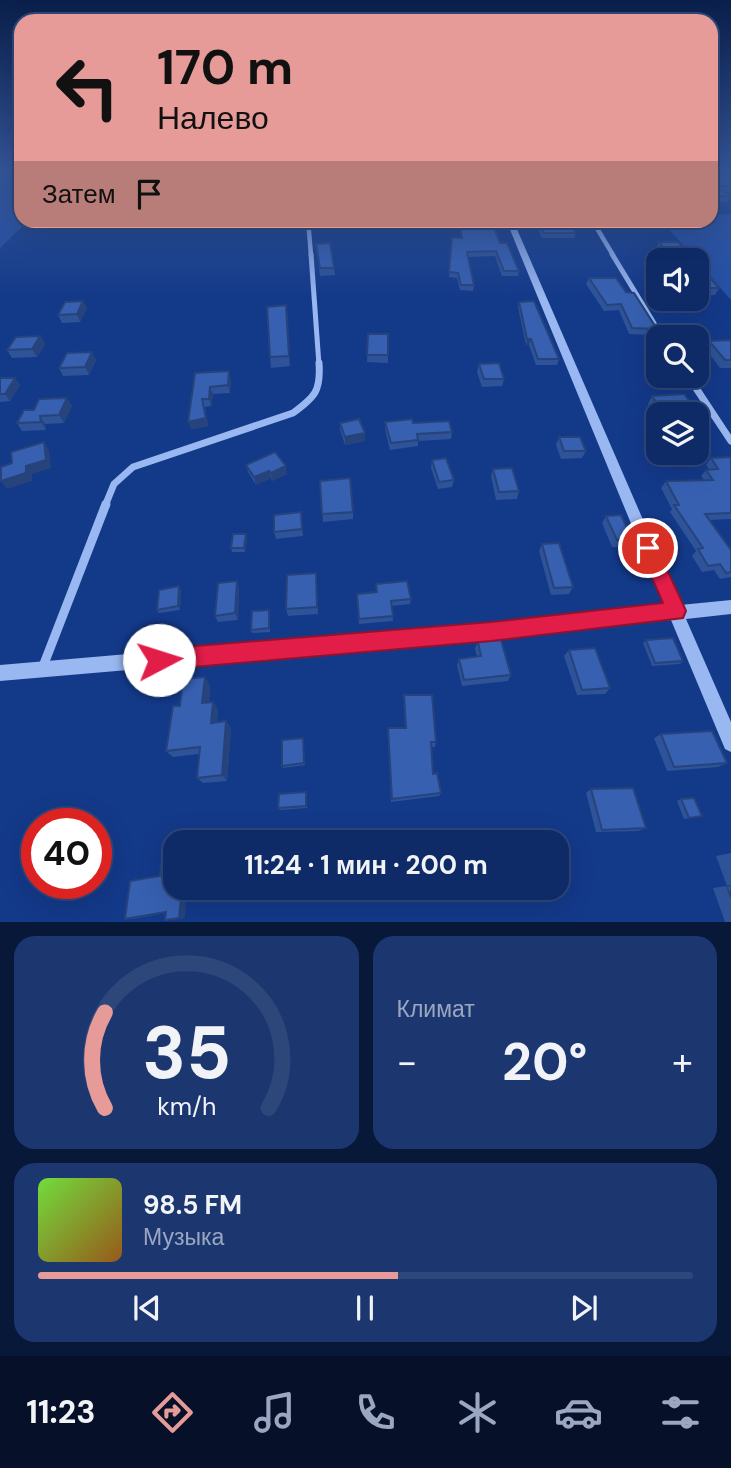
<!DOCTYPE html>
<html lang="ru">
<meta charset="utf-8">
<style>
:root{--surface:#0e2b67;--page:#1c3770;--text:#f1f3f6;--muted:#9ba7c0;--line:#2e477b;--accent:#e69b98}
body{margin:0;font-family:"DM Sans",sans-serif;background:var(--page);color:var(--text);height:100vh;display:flex;flex-direction:column;font-size:26px;white-space:nowrap}
*{box-sizing:border-box;margin:0}
p{font-size:23px;color:var(--muted)}
.icon{flex:none;width:38px;height:38px;fill:none;stroke:currentColor;stroke-width:2;stroke-linecap:round;stroke-linejoin:round}
.map{position:relative;height:922px;overflow:hidden}
.sheet{display:flex;flex-direction:column;gap:14px;padding:14px;background:#081839;flex:1}
.sheet>*{flex:none}
.guide{position:absolute;left:14px;top:14px;width:704px;height:214px;border-radius:21px;box-shadow:0 7px 28px #0002,0 0 0 2px var(--line);background:#e69b98;color:#111;overflow:hidden}
.fabs{position:absolute;left:646px;top:248px;display:grid;gap:14px}
.fabs a{display:grid;place-items:center;width:63px;height:63px;border-radius:14px;background:var(--surface);box-shadow:0 7px 28px #0002,0 0 0 2px var(--line);font-size:35px}
.speed{position:absolute;left:21px;top:808px;display:flex;gap:14px;font-size:35px;font-weight:700;text-align:center}
.speed>*{display:grid;place-content:center;width:91px;height:91px;border-radius:50%;background:var(--surface);box-shadow:0 7px 28px #0002,0 0 0 2px var(--line);line-height:1}
.speed .limit{border:10px solid #d22;background:#fff;color:#111}
.pin{position:absolute;display:grid;place-items:center;width:60px;height:60px;color:#fff;margin:-30px;border:4px solid #fff;border-radius:50%;box-shadow:0 2px 7px #0007}
.me{position:absolute;width:77px;margin:-38px;rotate:85deg;stroke-linejoin:round;filter:drop-shadow(0 0 5px #0008)}
.turn{display:flex;align-items:center;gap:24px;height:147px;padding:0 28px;font-size:32px}
.turn .icon{width:91px;height:91px;stroke-width:2.5}
.turn b{display:block;font-size:49px;line-height:60px}
.then{display:flex;align-items:center;height:66px;padding:0 28px;background:#0003;gap:14px;font-size:26px}
.big{font-size:52px;font-weight:700;line-height:1.1}
.sheet .tile{flex:1;display:flex;flex-direction:column;justify-content:center;gap:10px;min-width:0;padding:0 24px;border-radius:21px;background:var(--page)}
.sheet .dial{align-items:center;gap:0}
.dial svg{height:182px;overflow:visible;fill:none;stroke:var(--line);stroke-width:7;stroke-linecap:round;text-anchor:middle}
.dial text{fill:var(--text);stroke:none}
.song{display:flex;align-items:center;gap:21px}
.cover{width:84px;height:84px;border-radius:10px;background:linear-gradient(135deg,hsl(100 70% 55%),hsl(30 70% 35%))}
.played{height:7px;border-radius:4px;background:linear-gradient(90deg,var(--accent) 55%,var(--line) 55%)}
.keys{display:flex;justify-content:space-around;direction:ltr}
.heat{display:flex;justify-content:space-between;align-items:center;font-size:38px;direction:ltr}
.sheet .tiles{flex:1;display:grid;gap:14px;grid-template-columns:1fr 1fr}
.tile:last-child{grid-column:span 2}
.trip{position:absolute;left:163px;top:830px;width:406px;height:70px;border-radius:21px;background:var(--surface);box-shadow:0 7px 28px #0002,0 0 0 2px var(--line);font-weight:700;line-height:70px;text-align:center}
.menu{display:flex;height:112px;justify-content:space-around;align-items:center;background:#061129;color:var(--muted)}
.menu .icon{width:49px;height:49px}
.menu .active{color:var(--accent)}
.menu b{font-size:32px;color:var(--text)}
.map>svg:first-child{display:block}
</style>
<div class="map">
<svg width="731" height="922" viewBox="0 0 731 922">
<rect width="100%" height="100%" fill="#133989"/>
<!-- green -->
<g fill="#2551a8">
<path d="M0 170H21V220L28 221 0 248Z"/>
<path d="M731 214V300L662 221 710 220 711 215Z"/>
</g>
<g fill="none" stroke-linecap="round" stroke-linejoin="round">
<!-- minor-far3 -->
<g stroke="#99b7f0" stroke-width="4.5">
<path d="M308 220 311 255"/>
<path d="M592 220 613 255"/>
</g>
<!-- minor-far2 -->
<g stroke="#99b7f0" stroke-width="5">
<path d="M311 254 319 365"/>
<path d="M612 254 663 338"/>
</g>
<!-- minor-far1 -->
<g stroke="#99b7f0" stroke-width="7">
<path d="M688 376 731 441"/>
<path d="M105 506 114 484 133 467 293 413C315 397 321 391 319 363"/>
</g>
<!-- minor -->
<path stroke="#99b7f0" stroke-width="9" d="M42 669 106 504"/>
<!-- tertiary -->
<path fill="#99b7f0" fill-rule="evenodd" d="M506 220H513L680 605 731 600V614L686 619 731 722V752L725 749 671 620 491 639 0 681V665L491 623 665 606Z"/>
</g>
<!-- wall -->
<g fill="#2f5398">
<path d="M710 170H731V192H725L730 196 727 202 710 203Z"/>
<path d="M457 220H491L500 243 519 271 518 276H502L495 256 468 257 474 285 473 291 460 290 457 278 449 277 452 237H461Z"/>
<path d="M533 220H589L588 223 570 224 576 233 574 238H542Z"/>
<path d="M677 220H709L712 223 709 229 689 230Z"/>
<path d="M659 242 695 261H666L656 248Z"/>
<path d="M316 244 334 268 335 275 320 276Z"/>
<path d="M696 262 719 288 715 295H696Z"/>
<path d="M589 278 657 329 654 335 629 334 619 310 604 311 586 284Z"/>
<path d="M519 302 559 359 557 365H536L529 345H526L518 307Z"/>
<path d="M286 305 290 366 271 368 270 357Z"/>
<path d="M87 308 80 322 62 323 58 315Z"/>
<path d="M368 334H388V363L367 362Z"/>
<path d="M40 336 45 344 37 357 12 358 7 350Z"/>
<path d="M731 340V368H720L705 348 709 341Z"/>
<path d="M92 352 96 360 89 375 63 376 59 368Z"/>
<path d="M479 364 504 379 502 386 482 387 477 372Z"/>
<path d="M195 373 231 379 230 393 213 394 211 406 205 407 208 426 191 429Z"/>
<path d="M0 378H15L20 385 10 401 0 402Z"/>
<path d="M652 396 696 409 692 415H658V419L648 404Z"/>
<path d="M67 398 72 406 64 423 45 424 46 430 22 431 17 423 34 410Z"/>
<path d="M385 422 413 423 452 432 451 439 418 441V446L390 450 385 429Z"/>
<path d="M340 423 365 433V441L345 445 340 430Z"/>
<path d="M559 437 586 451 582 458 561 459 556 445Z"/>
<path d="M731 457V519L710 520 731 550V577L720 579 714 570 702 572 692 556 696 551 670 512 672 509 661 488 666 481 704 480 701 476 706 470 709 469 706 465 711 458Z"/>
<path d="M432 460 454 480 452 487 438 489 431 468Z"/>
<path d="M246 465 287 474 272 481 271 478 256 485 248 472Z"/>
<path d="M493 469 519 491 517 499 496 500 491 476Z"/>
<path d="M320 481 353 512V519L323 522Z"/>
<path d="M301 512 303 536 276 539 274 532Z"/>
<path d="M606 516 632 539 627 547H612L602 523Z"/>
<path d="M247 538 245 552H232L231 548Z"/>
<path d="M542 544 573 587 569 594 551 595 539 551Z"/>
<path d="M316 573 318 614 288 616 286 609Z"/>
<path d="M237 581 239 588 238 620 218 622 215 616Z"/>
<path d="M376 584 411 599 410 604 392 606 393 621 359 624 357 594 376 592Z"/>
<path d="M181 590 180 610 159 613 157 610Z"/>
<path d="M270 613V632L252 633 251 630Z"/>
<path d="M646 640 683 661 680 664 652 666 643 643Z"/>
<path d="M478 642 511 675 508 681 462 686 457 665 459 659 477 657 475 648Z"/>
<path d="M569 650 610 688 605 694 577 695 564 656Z"/>
<path d="M210 685 209 703 213 702 218 710 217 722 226 721 231 728 227 781 203 783 197 778 199 754 173 757 166 751 180 706Z"/>
<path d="M404 695 436 742 435 747H431L433 774 441 793 439 796 391 802 388 728H405L404 700Z"/>
<path d="M661 734 727 763 718 767 667 771 654 738Z"/>
<path d="M303 738 305 765 283 768 282 766Z"/>
<path d="M591 789 646 828 638 831 596 832 586 793Z"/>
<path d="M307 794V808L280 810 278 808Z"/>
<path d="M681 799 702 816 684 819 677 801Z"/>
<path d="M731 853V922H725L713 888 727 886 716 856Z"/>
<path d="M130 881 185 918 171 920H165L166 913 132 919H125Z"/>
</g>
<!-- shaded-wall -->
<g fill="#26437c">
<path d="M83 301 87 308 80 322 77 314Z"/>
<path d="M286 305 288 315 290 366 289 356Z"/>
<path d="M40 336 45 344 37 357 32 349Z"/>
<path d="M527 339H531L529 345H526Z"/>
<path d="M92 352 96 360 89 375 85 367Z"/>
<path d="M229 371 231 379 230 393 228 385Z"/>
<path d="M15 378 20 385 10 401 5 394Z"/>
<path d="M210 387 213 394 211 406 209 399Z"/>
<path d="M67 398 72 406 64 423 59 415Z"/>
<path d="M202 399 208 426 191 429 188 422Z"/>
<path d="M40 416 45 424 46 430 41 422Z"/>
<path d="M365 433V441L345 445V437Z"/>
<path d="M44 442 49 450 51 468 32 474V481L7 489 1 481 26 466Z"/>
<path d="M286 466 287 474 272 481 271 473Z"/>
<path d="M269 471 271 478 256 485 254 477Z"/>
<path d="M246 534 247 538 245 552 244 548Z"/>
<path d="M237 581 239 588 238 620 235 613Z"/>
<path d="M179 586 181 590 180 610 178 606Z"/>
<path d="M205 677 210 685 208 711 202 703Z"/>
<path d="M213 702 218 710 216 730 211 723Z"/>
<path d="M226 721 231 728 227 781 222 775Z"/>
<path d="M182 887H187L185 918H179Z"/>
</g>
<!-- building -->
<g fill="#3760b1" stroke="#26437c" stroke-width="2">
<path d="M710 170H731V186H717L730 196 710 197Z"/>
<path d="M459 220H491L500 243H507L519 271H504L496 251 467 252 474 285H461L458 273 449 272 452 237 462 238Z"/>
<path d="M537 220H569L576 233H544Z"/>
<path d="M688 220H709L712 223 692 224Z"/>
<path d="M659 242H678L695 261H674Z"/>
<path d="M330 243 334 268H320L316 244Z"/>
<path d="M696 262 719 288H696Z"/>
<path d="M589 278H616L626 292 634 293 657 329 632 328 621 304 607 305Z"/>
<path d="M83 301 77 314 58 315 65 302Z"/>
<path d="M534 301 559 359H538L531 339H527L519 302Z"/>
<path d="M286 305 289 356 270 357 267 307Z"/>
<path d="M368 334H388V355H367Z"/>
<path d="M40 336 32 349 7 350 16 337Z"/>
<path d="M731 340V360H725L709 341Z"/>
<path d="M92 352 85 367 59 368 67 353Z"/>
<path d="M499 363 504 379H484L479 364Z"/>
<path d="M229 371 228 385 210 387 209 399H202L206 418 188 422 195 373Z"/>
<path d="M0 378H15L5 394H0Z"/>
<path d="M684 394 696 409 662 411 652 396Z"/>
<path d="M67 398 59 415 40 416 41 422 17 423 24 410H34L39 399Z"/>
<path d="M359 419 365 433 345 437 340 423Z"/>
<path d="M412 419 413 423 449 421 452 432 417 434 418 440 391 443 385 422Z"/>
<path d="M559 437H580L586 451H564Z"/>
<path d="M44 442 46 460 26 466V473L1 481V467L12 463 11 452Z"/>
<path d="M275 452 286 466 271 473 269 471 254 477 246 465Z"/>
<path d="M731 457V513L705 514 731 550V572L726 573 720 564 708 566 698 549 703 548 674 505H679L666 481 713 480 706 470 718 469 711 458Z"/>
<path d="M446 458 454 480 439 482 432 460Z"/>
<path d="M512 468 519 491 499 492 493 469Z"/>
<path d="M350 478 353 512 322 514 320 481Z"/>
<path d="M301 512 302 529 274 532V515Z"/>
<path d="M621 515 632 539 617 540 606 516Z"/>
<path d="M233 534H246L244 548H231Z"/>
<path d="M559 543 573 587 554 588 542 544Z"/>
<path d="M316 573 317 607 286 609 287 575Z"/>
<path d="M237 581 235 613 215 616 218 583Z"/>
<path d="M407 581 411 599 391 601 393 616 359 619 357 594 377 592 376 584Z"/>
<path d="M179 586 178 606 157 610 159 590Z"/>
<path d="M269 610V628L251 630 252 611Z"/>
<path d="M673 638 683 661 655 663 646 640Z"/>
<path d="M501 640 511 675 464 680 459 659 481 656 478 642Z"/>
<path d="M595 648 610 688 582 690 569 650Z"/>
<path d="M205 677 202 703 213 702 211 723 226 721 222 775 197 778 200 747 166 751 173 706H180L183 679Z"/>
<path d="M404 695H432L436 742H431L433 774 437 773 441 793 392 799 388 728H406Z"/>
<path d="M712 731 727 763 674 767 661 734Z"/>
<path d="M303 738 304 763 282 766V740Z"/>
<path d="M633 788 646 828 602 830 591 789Z"/>
<path d="M306 792V806L278 808 279 794Z"/>
<path d="M694 798 702 816 689 818 681 799Z"/>
<path d="M175 862V887H182L179 918 165 920 166 912 125 919 130 881 160 876 161 864Z"/>
<path d="M727 886H731V898Z"/>
</g>
<!-- sky -->
<linearGradient id="sky" x2="0" y2="1"><stop stop-color="#0a1f4b"/><stop offset="0.57" stop-color="#335497"/><stop offset="1" stop-color="#335497" stop-opacity="0"/></linearGradient>
<rect width="731" height="299" fill="url(#sky)"/>
<!-- route -->
<path fill="#e11d48" stroke="#92132f" stroke-width="2" d="M648 540 654 542 683 604 686 611 683 618 491 641 159 670 151 667 148 660 151 652 159 649 491 622 663 603 639 548 641 542Z"/>
</svg>
<div class="fabs">
<a><svg class="icon" aria-label="sound" viewBox="0 0 24 24"><path d="M4 9h4l5-4v14l-5-4H4zM17 9q2 3 0 6"/></svg></a>
<a><svg class="icon" aria-label="search" viewBox="0 0 24 24"><circle cx="10" cy="10" r="6"/><path d="M15 15l6 6"/></svg></a>
<a><svg class="icon" aria-label="layers" viewBox="0 0 24 24"><path d="M12 4l9 5-9 5-9-5zM3 14l9 5 9-5"/></svg></a>
</div>
<div class="speed"><div class="limit">40</div></div>
<div class="pin" style="left:648px;top:548px;background:#d93025"><svg class="icon" aria-label="arrive" viewBox="0 0 24 24"><path d="M6 21V4h12l-3 4 3 4H6"/></svg></div>
<svg class="me" style="left:159px;top:660px" viewBox="-20 -20 40 40"><circle r="19" fill="#fff"/><path d="M0-13L10 11 0 6-10 11z" fill="#e11d48"/></svg>
<div class="trip">11:24 · 1 мин · 200 m</div>
<div class="guide">
<div class="turn"><svg class="icon" aria-label="left" viewBox="0 0 24 24"><path d="M17 20v-9H6M10 6l-5 5 5 5"/></svg><div><b>170 m</b>Налево</div></div>
<div class="then">Затем<svg class="icon" aria-label="arrive" viewBox="0 0 24 24"><path d="M6 21V4h12l-3 4 3 4H6"/></svg></div>
</div>
</div>
<section class="sheet">
<div class="tiles">
<div class="tile dial"><svg viewBox="0 0 100 80">
<path d="M14 69A42 42 0 1 1 86 69"/>
<path d="M14 69A42 42 0 0 1 14 27" stroke="#e69b98"/>
<text x="50" y="56" font-size="32" font-weight="700">35</text>
<text x="50" y="72" font-size="11">km/h</text>
</svg></div>
<div class="tile"><p>Климат</p>
<div class="heat"><a>−</a><b class="big">20°</b><a>+</a></div>
</div>
<div class="tile">
<div class="song"><i class="cover"></i><div><b>98.5 FM</b><p>Музыка</p></div></div>
<div class="played"></div>
<div class="keys"><svg class="icon" aria-label="previous" viewBox="0 0 24 24"><path d="M18 5L8 12l10 7zM5 5v14"/></svg><svg class="icon" aria-label="pause" viewBox="0 0 24 24"><path d="M8 5v14M16 5v14"/></svg><svg class="icon" aria-label="next" viewBox="0 0 24 24"><path d="M6 5l10 7-10 7zM19 5v14"/></svg></div>
</div>
</div>
</section>
<nav class="menu">
<b>11:23</b>
<svg class="icon active" aria-label="directions" viewBox="0 0 24 24"><path d="M12 3l9 9-9 9-9-9zM9 14v-3h6M13 9l2 2-2 2"/></svg>
<svg class="icon" aria-label="music" viewBox="0 0 24 24"><path d="M9 18V5l10-2v13"/><circle cx="6" cy="18" r="3"/><circle cx="16" cy="16" r="3"/></svg>
<svg class="icon" aria-label="phone" viewBox="0 0 24 24"><path d="M5 4h4l2 5-3 2q2 4 5 5l2-3 5 2v4C11 20 4 13 5 4z"/></svg>
<svg class="icon" aria-label="climate" viewBox="0 0 24 24"><path d="M12 3v18M4 7l16 10M4 17L20 7"/></svg>
<svg class="icon" aria-label="car" viewBox="0 0 24 24"><path d="M5 17H2v-5l4-1 3-4h7l3 4 3 1v5h-3M9 17h6M6 11h13"/><circle cx="7" cy="17" r="2"/><circle cx="17" cy="17" r="2"/></svg>
<svg class="icon" aria-label="filters" viewBox="0 0 24 24"><path d="M4 7h16M4 17h16"/><circle cx="9" cy="7" r="2"/><circle cx="15" cy="17" r="2"/></svg>
</nav>
